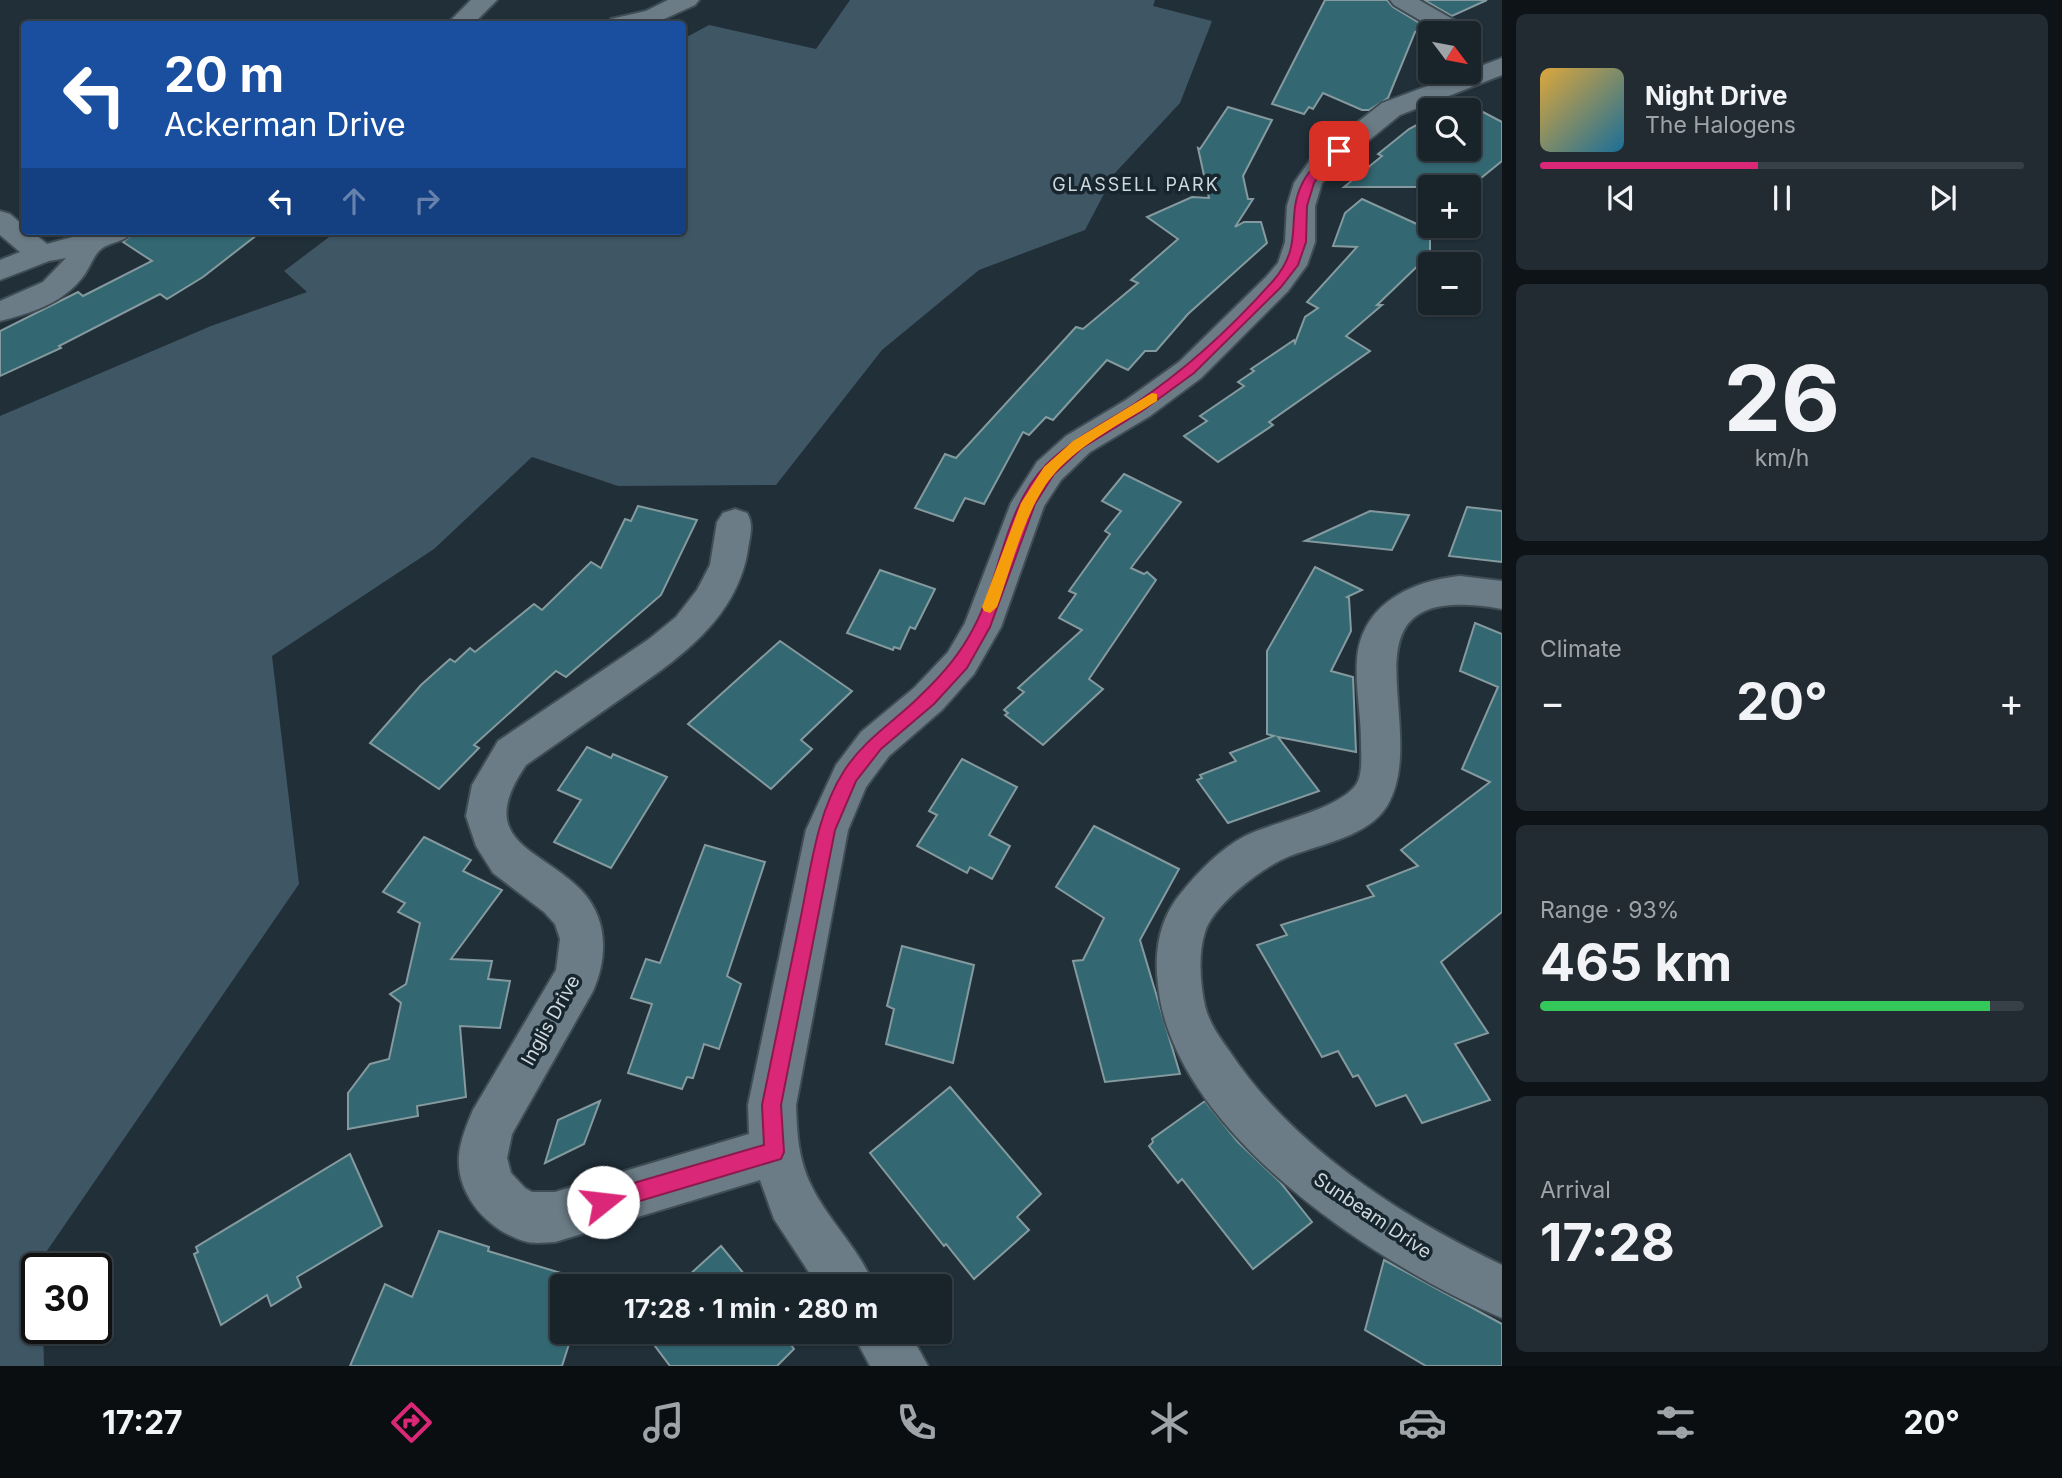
<!DOCTYPE html>
<meta charset="utf-8">
<style>
:root{--surface:#19232a;--page:#222b32;--text:#f1f3f6;--muted:#9fa4a8;--line:#374047;--accent:#db2777}
body{margin:0;font-family:Inter,sans-serif;background:var(--page);color:var(--text);height:100vh;display:flex;flex-direction:column;font-size:26px;white-space:nowrap}
*{box-sizing:border-box;margin:0}
p{font-size:23px;color:var(--muted)}
.icon{flex:none;width:38px;height:38px;fill:none;stroke:currentColor;stroke-width:2;stroke-linecap:round;stroke-linejoin:round}
.map{position:relative;flex:1;overflow:hidden}
.drawer{display:flex;flex-direction:column;gap:14px;padding:14px;background:#0e1317;width:560px}
.drawer>*{flex:none}
.top-card{position:absolute;left:21px;top:21px;width:665px;height:214px;border-radius:7px;box-shadow:0 2px 5px #0004,0 0 0 2px var(--line);background:#1a4fa0;color:#fff;overflow:hidden}
.needle{width:46px;rotate:122deg}
.fabs{position:absolute;left:1418px;top:21px;display:grid;gap:14px}
.fabs a{display:grid;place-items:center;width:63px;height:63px;border-radius:7px;background:var(--surface);box-shadow:0 2px 5px #0004,0 0 0 2px var(--line);font-size:35px}
.speed{position:absolute;left:21px;top:1253px;display:flex;gap:14px;font-size:35px;font-weight:700;text-align:center}
.speed>*{display:grid;place-content:center;width:91px;height:91px;border-radius:50%;background:var(--surface);box-shadow:0 2px 5px #0004,0 0 0 2px var(--line);line-height:1}
.speed .limit{border:4px solid #111;border-radius:10px;background:#fff;color:#111}
.pin{position:absolute;display:grid;place-items:center;width:60px;height:60px;color:#fff;margin:-30px;border-radius:14px;box-shadow:0 4px 10px #0006}
.me{position:absolute;width:77px;margin:-38px;rotate:74deg;stroke-linejoin:round;filter:drop-shadow(0 0 5px #0008)}
.turn{display:flex;align-items:center;gap:24px;height:147px;padding:0 28px;font-size:32px}
.turn .icon{width:91px;height:91px;stroke-width:2.5}
.turn b{display:block;font-size:49px;line-height:60px}
.lanes{display:flex;align-items:center;height:66px;padding:0 28px;background:#0003;justify-content:center;gap:35px;direction:ltr}
.lanes .off{opacity:.35}
.big{font-size:52px;font-weight:700;line-height:1.1}
.drawer .card{flex:1;display:flex;flex-direction:column;justify-content:center;gap:10px;min-width:0;padding:0 24px;border-radius:10px;background:var(--page)}
.drawer .dial{align-items:center;gap:0}
.dial b{font-size:91px;line-height:1}
.song{display:flex;align-items:center;gap:21px}
.cover{width:84px;height:84px;border-radius:10px;background:linear-gradient(135deg,hsl(40 70% 55%),hsl(200 70% 35%))}
.played{height:7px;border-radius:4px;background:linear-gradient(90deg,var(--accent) 45%,var(--line) 45%)}
.keys{display:flex;justify-content:space-around;direction:ltr}
.heat{display:flex;justify-content:space-between;align-items:center;font-size:38px;direction:ltr}
.charge{height:10px;border-radius:5px;background:linear-gradient(90deg,#34c759 93%,var(--line) 0)}
.trip{position:absolute;left:550px;top:1274px;width:402px;height:70px;border-radius:7px;background:var(--surface);box-shadow:0 2px 5px #0004,0 0 0 2px var(--line);font-weight:700;line-height:70px;text-align:center}
.tab-bar{display:flex;height:112px;justify-content:space-around;align-items:center;background:#0a0e11;color:var(--muted)}
.tab-bar .icon{width:49px;height:49px}
.tab-bar .on{color:var(--accent)}
.tab-bar b{font-size:32px;color:var(--text)}
main{display:flex;flex:1;min-height:0}
.map>svg:first-child{display:block}
</style>
<main>
<div class="map">
<svg width="1502" height="1366" viewBox="0 0 1502 1366">
<rect width="100%" height="100%" fill="#212f38"/>
<!-- green -->
<path fill="#3f5664" d="M850 0H1155L1153 6 1212 21 1180 103 1115 173 1085 230 979 270 882 350 776 485 618 486 532 457 434 549 272 656 299 884 42 1258V1269H37V1328H43L44 1366H0V416L211 326 307 292 284 271 337 231H682L683 39 709 25 816 49Z"/>
<!-- building -->
<g fill="#336873" stroke="#859a9e" stroke-width="2">
<path d="M1325 0H1387L1393 7 1426 27 1415 32 1388 98 1369 110H1362L1323 93 1313 109 1309 107 1304 114 1272 104Z"/>
<path d="M1424 0H1487L1452 16Z"/>
<path d="M1460 100 1502 122V161L1470 187H1344L1382 156 1378 154 1409 129 1430 118V149H1468V110H1443Z"/>
<path d="M1228 107 1272 120 1243 176 1248 199H1253L1235 227 1244 222H1261L1267 243 1188 314 1156 351H1145L1128 370 1107 360 1053 420 1046 417 1029 435 1023 432 984 504 965 498 953 521 915 508 945 454 956 458 1076 327 1083 329 1138 283 1131 280 1178 239 1147 217 1192 197 1209 198 1198 148 1200 149Z"/>
<path d="M1362 199 1430 230V254L1377 305H1382L1346 336 1370 351 1269 422 1273 425 1218 462 1184 436 1207 421 1200 416 1244 386 1238 382 1254 371 1251 369 1294 340 1295 343 1305 317 1318 308 1307 302 1357 247 1333 246 1345 213Z"/>
<path d="M136 231H262L203 277 167 299 160 294 59 346 61 348 0 376V331L78 292 83 296 152 261 123 242Z"/>
<path d="M1124 474 1181 502 1131 568 1144 574 1147 572 1156 580 1089 679 1103 689 1043 745 1005 715 1008 713 1004 710 1024 692 1018 688 1082 630 1059 618 1076 594 1069 591 1110 534 1105 531 1121 511 1102 501Z"/>
<path d="M638 506 697 520 661 595 566 677 556 671 474 745 479 748 439 789 370 743 421 685 450 659 455 662 470 648 475 652 534 604 542 610 591 562 601 568 625 519 631 521Z"/>
<path d="M1467 507 1502 511V562L1449 556Z"/>
<path d="M1370 511 1409 515 1392 550 1305 541Z"/>
<path d="M1315 567 1362 590 1347 597 1349 598 1351 631 1331 671 1353 677 1356 752 1278 737 1319 791 1228 823 1197 780 1202 778 1200 775 1236 761 1230 753 1274 736 1267 734V651Z"/>
<path d="M880 570 935 589 915 629 910 627 900 649 894 647 893 650 847 633Z"/>
<path d="M1475 623 1502 634V912L1441 962 1488 1033 1455 1044 1490 1100 1422 1123 1406 1095 1376 1106 1358 1075 1353 1077 1338 1051 1322 1057 1257 945 1287 935 1281 925 1374 896 1367 886 1418 866 1401 850 1490 782 1462 769 1498 687 1460 671Z"/>
<path d="M780 641 852 691 801 740 812 749 771 789 688 724Z"/>
<path d="M587 747 611 758 613 754 667 777 611 868 554 842 581 800 558 790Z"/>
<path d="M962 759 1017 787 989 835 1010 846 992 879 970 867 967 873 917 846 937 815 929 811Z"/>
<path d="M1094 826 1179 869 1140 940 1180 1074 1105 1082 1073 961 1083 960 1104 918 1056 887Z"/>
<path d="M424 837 471 860 463 871 502 890 451 959 492 961 488 979 510 981 500 1028 460 1026 466 1097 417 1106 418 1116 348 1129V1093L370 1064 389 1059 401 1003 390 994 406 984 420 923 398 912 405 903 383 892Z"/>
<path d="M705 845 765 862 727 976 741 984 719 1049 704 1044 693 1078 687 1077 682 1089 628 1073 652 1004 631 998 646 959 660 963Z"/>
<path d="M902 946 974 965 953 1063 886 1044 894 1009 887 1006Z"/>
<path d="M950 1087 1041 1194 1017 1217 1029 1230 974 1279 946 1244 944 1246 870 1153Z"/>
<path d="M600 1101 584 1144 545 1163 558 1120Z"/>
<path d="M1205 1101 1238 1142 1280 1182 1312 1222 1253 1269 1182 1179 1178 1183 1149 1146 1153 1142 1152 1139Z"/>
<path d="M350 1154 382 1226 297 1277 301 1287 271 1306 267 1295 221 1325 194 1254 198 1252 196 1247Z"/>
<path d="M439 1231 489 1247 488 1251 594 1283 593 1286H562V1332H578L575 1342 570 1341 562 1366H350L385 1284 412 1297Z"/>
<path d="M721 1246 754 1286H677Z"/>
<path d="M1384 1260 1502 1324V1366H1426L1365 1330Z"/>
<path d="M670 1332H781L794 1349 777 1366H670L655 1346Z"/>
</g>
<g fill="none" stroke-linecap="round" stroke-linejoin="round">
<defs>
<g id="street">
<path d="M471 0H497L473 24H447Z"/>
<path d="M668 0H699L695 5 653 24H608L611 19 646 11Z"/>
<path d="M1390 0H1419L1468 28 1471 33 1468 37V33H1442L1394 5Z"/>
<path d="M1502 58V75L1400 115 1331 171 1322 183 1315 206V242L1307 265 1288 291 1201 378 1150 416 1090 452 1061 480 1044 506 1001 627 974 674 942 710 889 756 866 787 848 830 796 1105C797 1133 798 1158 811 1185 828 1221 860 1249 874 1286H818L774 1219 760 1180 555 1242C547 1242 536 1244 528 1242 491 1233 456 1197 459 1156 460 1141 467 1124 473 1110L556 970 560 939 555 924 544 912 493 873 476 846 466 816 472 785 498 741 649 639 676 617 697 590 710 565 717 522 723 513 735 509 747 513C754 525 750 535 748 549 737 621 674 662 619 700 588 722 557 743 526 765 473 842 540 848 581 890 608 918 608 957 593 991L512 1134 507 1158 511 1173 525 1188 532 1192H555L749 1134 748 1105 806 830 836 765 861 732 914 688 948 652 965 623 1011 503 1037 462 1066 436 1126 400 1179 362 1266 277 1278 263 1285 242 1287 206 1294 183 1311 159 1382 103Z"/>
<path d="M0 211 10 214 24 226V231H31L47 244 94 231H133C125 243 110 241 100 250 93 256 89 270 82 278 61 304 31 313 0 321V301L43 282 66 258 49 261 0 280V260L20 252 0 235Z"/>
<path d="M1460 576 1502 581V609C1327 578 1434 727 1387 806 1369 836 1321 844 1290 856 1264 866 1213 905 1205 932 1198 954 1200 983 1205 1006 1209 1023 1220 1038 1230 1052 1293 1147 1400 1216 1502 1265V1318C1378 1266 1172 1131 1158 985 1154 953 1159 919 1181 893 1198 872 1220 849 1245 836 1272 822 1342 809 1357 783 1363 773 1361 753 1361 741 1361 714 1355 686 1357 660 1361 604 1411 581 1460 576Z"/>
<path d="M852 1332H909L928 1366H870Z"/>
</g>
</defs>
<!-- street casing -->
<use href="#street" stroke="#414d54" stroke-width="4"/>
<!-- street -->
<use href="#street" fill="#6b7c86" fill-rule="evenodd"/>
</g>
<!-- route -->
<path fill="#db2777" stroke="#8e194d" stroke-width="2" d="M1335 149 1344 151 1325 167 1314 183 1307 206 1306 242 1298 265 1281 287 1194 373 1142 411 1082 448 1054 474 1035 504 990 627 967 668 934 704 881 749 856 781 835 830 781 1105 784 1152 781 1159 603 1212 596 1209 593 1202 596 1195 603 1192 764 1145 762 1105C775 1042 788 979 801 916 811 867 817 813 844 771 865 738 897 720 923 693 943 674 960 654 973 629 1001 578 1004 507 1047 464 1073 439 1103 424 1133 405 1183 372 1233 326 1273 281 1306 243 1284 218 1303 182 1310 168 1323 158 1335 149Z"/>
<!-- slow -->
<path fill="#f59e0b" d="M1152 393 1157 394V401C1122 423 1083 442 1055 473 1026 505 1012 566 997 607L990 613 984 611 982 607 1021 503 1044 467 1073 441Z"/>
<g text-anchor="middle" stroke-width="7" stroke-linejoin="round" paint-order="stroke">
<!-- far-neighbourhood labels -->
<g font-size="18" letter-spacing="2" fill="#cfd8dd" stroke="#17262e">
<text x="1136" y="191">GLASSELL PARK</text>
</g>
<!-- street labels -->
<g font-size="19" fill="#cfd8dd" stroke="#17262e">
<text transform="translate(550 1020) rotate(-61)" y="7">Inglis Drive</text>
<text transform="translate(1373 1215) rotate(34)" y="7">Sunbeam Drive</text>
</g>
</g>
</svg>
<div class="fabs">
<a><svg class="needle" viewBox="-14 -14 28 28"><path d="M0-13l5 13h-10z" fill="#e53935"/><path d="M0 13l5-13h-10z" fill="#9fa4a8"/></svg></a>
<a><svg class="icon" aria-label="search" viewBox="0 0 24 24"><circle cx="10" cy="10" r="6"/><path d="M15 15l6 6"/></svg></a>
<a>+</a>
<a>−</a>
</div>
<div class="speed"><div class="limit">30</div></div>
<div class="pin" style="left:1339px;top:151px;background:#d93025"><svg class="icon" aria-label="arrive" viewBox="0 0 24 24"><path d="M6 21V4h12l-3 4 3 4H6"/></svg></div>
<svg class="me" style="left:603px;top:1202px" viewBox="-20 -20 40 40"><circle r="19" fill="#fff"/><path d="M0-13L10 11 0 6-10 11z" fill="#db2777"/></svg>
<div class="trip">17:28 · 1 min · 280 m</div>
<div class="top-card">
<div class="turn"><svg class="icon" aria-label="left" viewBox="0 0 24 24"><path d="M17 20v-9H6M10 6l-5 5 5 5"/></svg><div><b>20 m</b>Ackerman Drive</div></div>
<div class="lanes"><svg class="icon" aria-label="left" viewBox="0 0 24 24"><path d="M17 20v-9H6M10 6l-5 5 5 5"/></svg><svg class="icon off" aria-label="ahead" viewBox="0 0 24 24"><path d="M12 20V5M6 11l6-6 6 6"/></svg><svg class="icon off" aria-label="right" viewBox="0 0 24 24"><path d="M7 20v-9h11M14 6l5 5-5 5"/></svg></div>
</div>
</div>
<section class="drawer">
<div class="card">
<div class="song"><i class="cover"></i><div><b>Night Drive</b><p>The Halogens</p></div></div>
<div class="played"></div>
<div class="keys"><svg class="icon" aria-label="previous" viewBox="0 0 24 24"><path d="M18 5L8 12l10 7zM5 5v14"/></svg><svg class="icon" aria-label="pause" viewBox="0 0 24 24"><path d="M8 5v14M16 5v14"/></svg><svg class="icon" aria-label="next" viewBox="0 0 24 24"><path d="M6 5l10 7-10 7zM19 5v14"/></svg></div>
</div>
<div class="card dial"><b>26</b><p>km/h</p></div>
<div class="card"><p>Climate</p>
<div class="heat"><a>−</a><b class="big">20°</b><a>+</a></div>
</div>
<div class="card"><p>Range · 93%</p><b class="big">465 km</b><div class="charge"></div></div>
<div class="card"><p>Arrival</p><b class="big">17:28</b></div>
</section>
</main>
<nav class="tab-bar">
<b>17:27</b>
<svg class="icon on" aria-label="directions" viewBox="0 0 24 24"><path d="M12 3l9 9-9 9-9-9zM9 14v-3h6M13 9l2 2-2 2"/></svg>
<svg class="icon" aria-label="music" viewBox="0 0 24 24"><path d="M9 18V5l10-2v13"/><circle cx="6" cy="18" r="3"/><circle cx="16" cy="16" r="3"/></svg>
<svg class="icon" aria-label="phone" viewBox="0 0 24 24"><path d="M5 4h4l2 5-3 2q2 4 5 5l2-3 5 2v4C11 20 4 13 5 4z"/></svg>
<svg class="icon" aria-label="climate" viewBox="0 0 24 24"><path d="M12 3v18M4 7l16 10M4 17L20 7"/></svg>
<svg class="icon" aria-label="car" viewBox="0 0 24 24"><path d="M5 17H2v-5l4-1 3-4h7l3 4 3 1v5h-3M9 17h6M6 11h13"/><circle cx="7" cy="17" r="2"/><circle cx="17" cy="17" r="2"/></svg>
<svg class="icon" aria-label="filters" viewBox="0 0 24 24"><path d="M4 7h16M4 17h16"/><circle cx="9" cy="7" r="2"/><circle cx="15" cy="17" r="2"/></svg>
<b>20°</b>
</nav>
